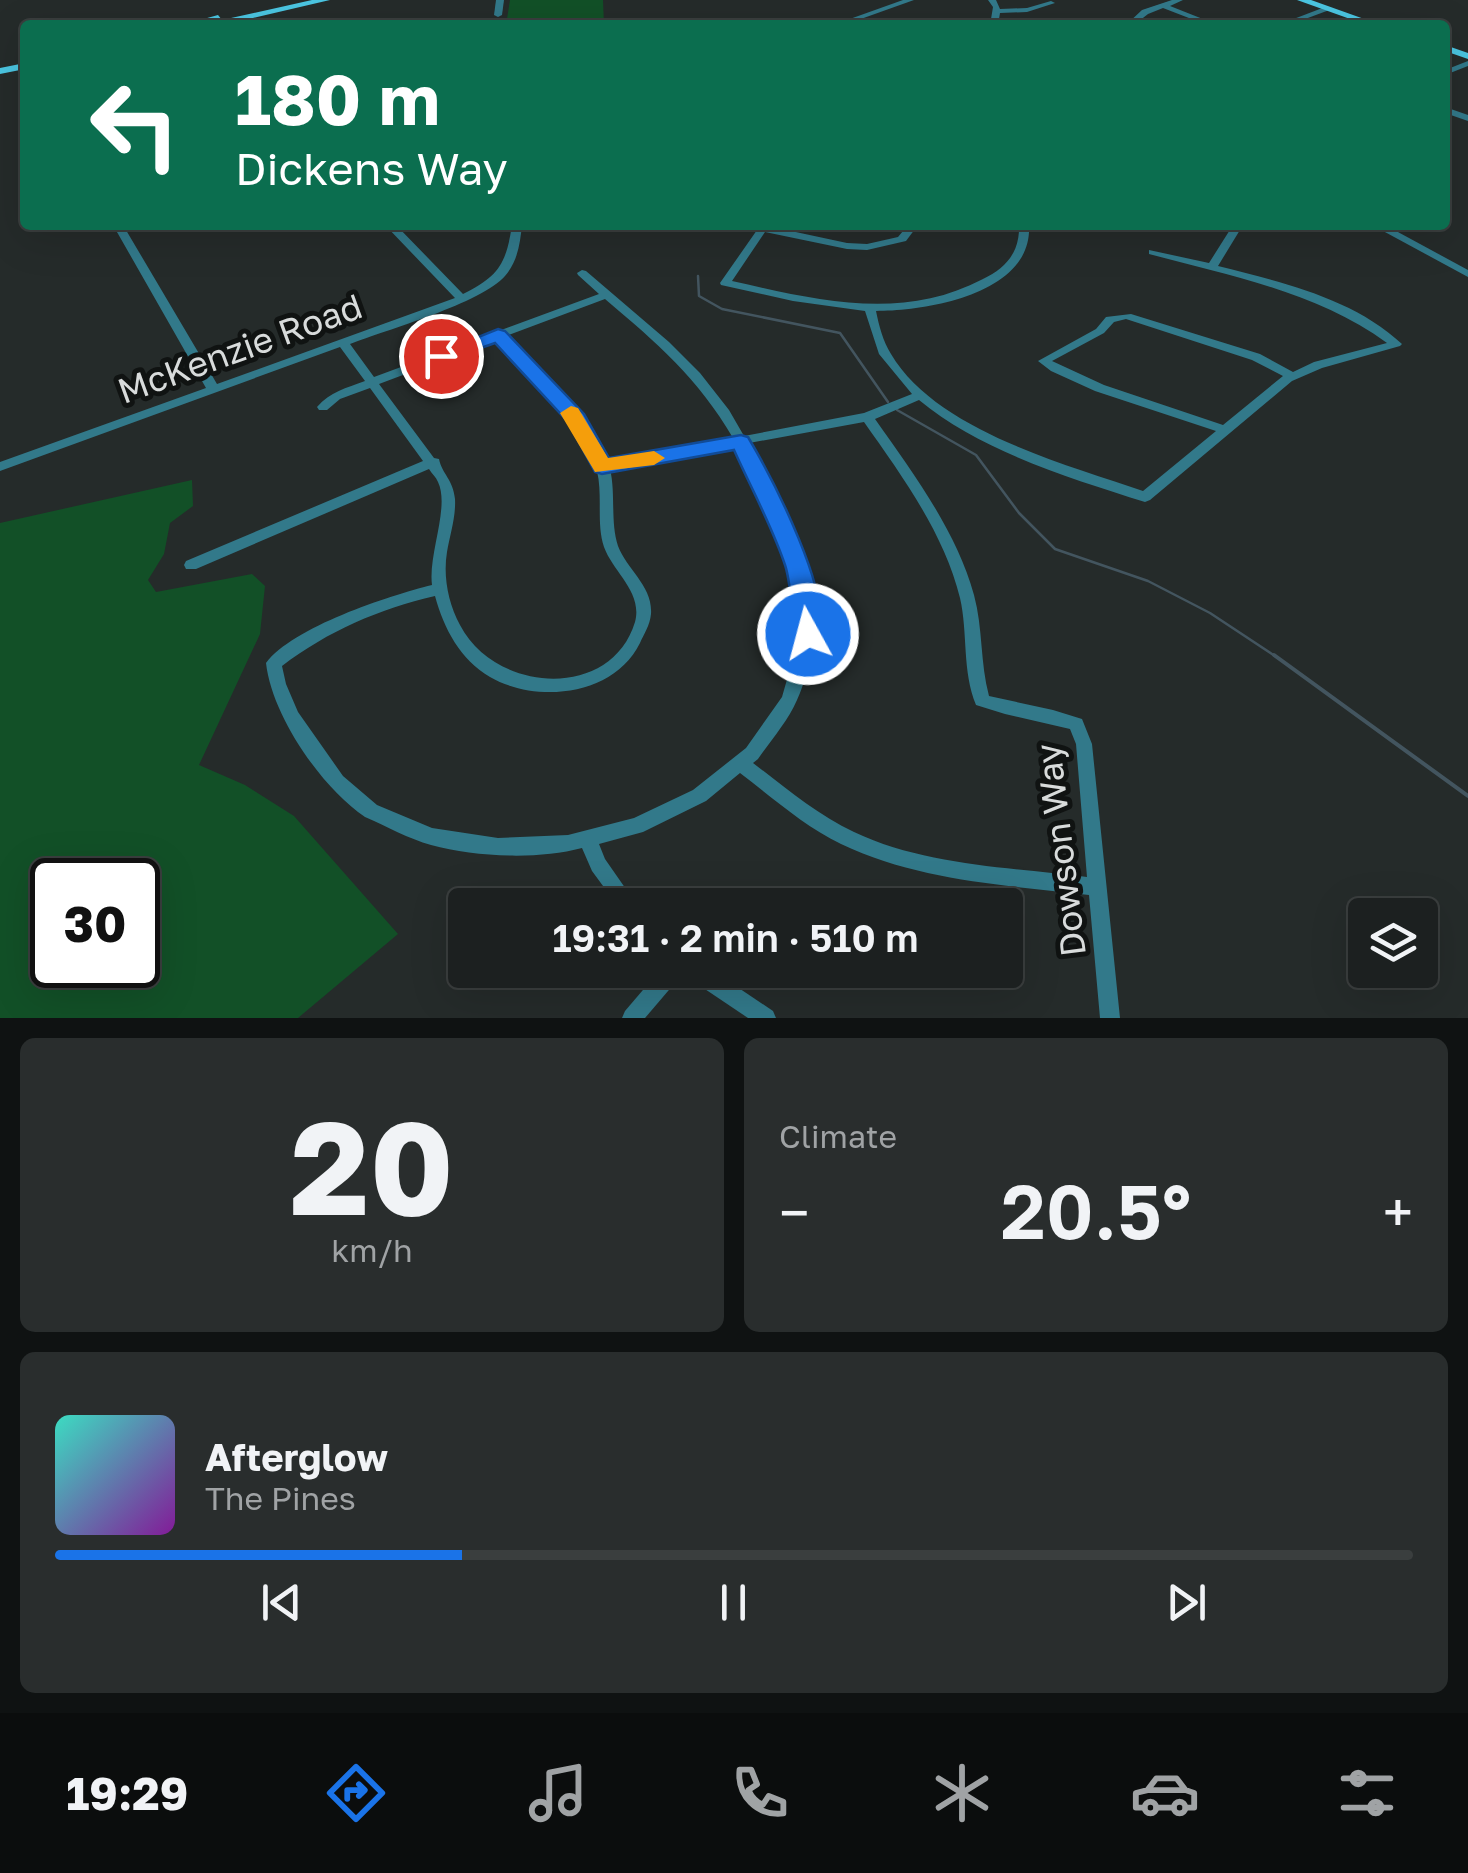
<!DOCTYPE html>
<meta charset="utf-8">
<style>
:root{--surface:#1c2020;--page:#292d2d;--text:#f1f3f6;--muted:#a0a3a5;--line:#3a3e3e;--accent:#1a73e8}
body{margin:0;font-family:"Golos Text",sans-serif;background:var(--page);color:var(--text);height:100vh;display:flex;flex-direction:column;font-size:38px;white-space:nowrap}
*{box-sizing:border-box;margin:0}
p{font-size:32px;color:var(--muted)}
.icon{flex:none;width:55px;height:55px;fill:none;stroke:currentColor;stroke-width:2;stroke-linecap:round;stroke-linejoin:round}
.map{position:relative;height:1018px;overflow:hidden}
.details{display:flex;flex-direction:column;gap:20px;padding:20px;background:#0f1212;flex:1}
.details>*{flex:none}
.top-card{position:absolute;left:20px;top:20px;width:1430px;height:210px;border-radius:10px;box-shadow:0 10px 40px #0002,0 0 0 2px var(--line);background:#0b6e4f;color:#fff;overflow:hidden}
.fabs{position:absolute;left:1348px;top:898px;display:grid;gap:20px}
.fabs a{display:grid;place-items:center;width:90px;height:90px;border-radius:10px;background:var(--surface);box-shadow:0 10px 40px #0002,0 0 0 2px var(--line);font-size:50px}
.speed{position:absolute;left:30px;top:858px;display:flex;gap:20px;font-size:50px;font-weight:700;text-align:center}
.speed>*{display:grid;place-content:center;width:130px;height:130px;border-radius:50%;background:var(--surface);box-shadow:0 10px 40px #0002,0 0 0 2px var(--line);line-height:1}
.speed .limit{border:5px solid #111;border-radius:15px;background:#fff;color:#111}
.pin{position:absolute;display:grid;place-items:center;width:85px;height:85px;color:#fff;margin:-42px;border:5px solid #fff;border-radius:50%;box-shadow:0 2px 10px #0007}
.me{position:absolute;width:110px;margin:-55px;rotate:353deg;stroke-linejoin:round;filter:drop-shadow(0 0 8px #0008)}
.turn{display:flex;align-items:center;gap:35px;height:210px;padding:0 50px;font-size:45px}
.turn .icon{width:130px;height:130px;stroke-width:2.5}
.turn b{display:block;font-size:70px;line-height:85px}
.big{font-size:75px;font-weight:600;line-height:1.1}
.details .tile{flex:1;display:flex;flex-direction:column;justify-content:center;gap:15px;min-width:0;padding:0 35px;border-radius:15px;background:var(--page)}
.details .dial{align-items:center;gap:0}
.dial b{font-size:130px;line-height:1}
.song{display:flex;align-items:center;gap:30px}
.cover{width:120px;height:120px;border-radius:15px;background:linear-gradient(135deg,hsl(170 70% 55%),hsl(290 70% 35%))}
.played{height:10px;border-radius:5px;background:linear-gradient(90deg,var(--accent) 30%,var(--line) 30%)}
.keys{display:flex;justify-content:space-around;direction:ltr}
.heat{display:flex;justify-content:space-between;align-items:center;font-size:55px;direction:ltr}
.details .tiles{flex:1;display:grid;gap:20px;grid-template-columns:1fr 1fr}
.tile:last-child{grid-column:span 2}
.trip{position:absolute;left:448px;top:888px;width:575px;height:100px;border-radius:10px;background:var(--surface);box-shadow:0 10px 40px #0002,0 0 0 2px var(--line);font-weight:600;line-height:100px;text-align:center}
.menu{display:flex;height:160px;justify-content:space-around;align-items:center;background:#0b0d0d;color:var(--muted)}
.menu .icon{width:70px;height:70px}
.menu .current{color:var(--accent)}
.menu b{font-size:45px;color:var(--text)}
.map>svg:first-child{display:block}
</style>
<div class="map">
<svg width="1468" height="1018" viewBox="0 0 1468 1018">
<rect width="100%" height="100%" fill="#252b2a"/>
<!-- green -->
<g fill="#125027" fill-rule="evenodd">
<path d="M510 0H603L604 25H506Z"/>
<path d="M192 480 193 506 170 523 164 554 148 580 156 592 252 574 265 586 260 634 199 765 245 785 294 816 398 934 298 1018H0V523ZM52 880H138V965H52Z"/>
</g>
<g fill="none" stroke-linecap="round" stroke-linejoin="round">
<!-- stream-far1 -->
<g stroke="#43555f" stroke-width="2.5">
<path d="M698 276 699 296 722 309 840 333 888 402"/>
<path d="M897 410 976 455 1019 513 1055 549 1148 581 1210 613 1278 658"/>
</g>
<!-- stream -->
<path stroke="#43555f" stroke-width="4" d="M1274 655 1468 796"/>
<!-- minor -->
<g fill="#32798a" fill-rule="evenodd">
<path d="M496 0H504L502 15 498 17 494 15Z"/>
<path d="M903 0H914L844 25H833Z"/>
<path d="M988 0H996L1000 9 1027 8 1051 1 1055 3 1027 12 1000 13 998 25H990L993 7Z"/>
<path d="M1172 0H1183L1170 6 1218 25H1207L1163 8 1148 14 1134 25H1126L1142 10Z"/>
<path d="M1325 7 1332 9 1289 25H1278Z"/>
<path d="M894 19 915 23 916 25H877Z"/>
<path d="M1468 61V66L1445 75V70Z"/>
<path d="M1445 107 1468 115V121L1445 113Z"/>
<path d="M113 225H123L217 384 455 298 385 225H396L463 294C499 276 506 264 512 225H522C520 243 518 261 505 276 482 303 386 330 350 344L374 377 599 294 578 275 577 273 582 270 586 271 669 342 700 373 729 410 744 436 864 413 912 394 879 354 865 311 793 301 721 285 720 283 757 230 743 225H763L847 243 867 244 898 237 908 225H918L906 241 867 250 847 249 765 232 732 281C817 300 901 322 983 279 1006 268 1020 252 1019 225H1029C1033 294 927 311 876 311 879 326 883 341 891 354 936 430 1064 464 1143 491L1216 431 1095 391 1051 371 1038 361 1096 329 1106 317 1131 314 1260 354 1293 372 1314 362 1387 343C1317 292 1231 276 1149 254V250L1209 263 1233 225H1243L1218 266C1281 282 1353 298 1402 344L1400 346 1322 368 1292 381 1150 500 1145 502C1070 478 980 451 919 400L875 419C913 473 956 530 974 595 983 628 980 663 989 696L1053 710 1082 719 1092 744 1120 1018H1100L1089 895C1005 885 919 881 841 844 804 826 773 798 740 773L706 801 643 832 599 844 605 859 637 905H617L592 871 582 848C537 860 476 857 431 845 409 839 386 826 365 817 321 787 272 716 266 663 293 627 388 596 432 585 428 554 450 507 438 482 436 477 432 474 429 469L196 569H186L184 565 186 561 423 461 370 388 340 399 327 410H319L317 407C330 392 346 388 365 381L340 347 0 471V462L206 388ZM605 299C657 343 698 378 733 438L607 461C585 410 544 375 506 336ZM1126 319 1252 360 1283 376 1223 425 1104 385 1052 361 1104 333 1114 322ZM496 340C533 378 584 418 597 471 603 496 596 523 604 547 613 572 643 592 635 622 611 701 495 693 460 625 448 603 443 576 447 552 450 534 456 517 455 499 453 479 442 474 439 459L434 458 379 384ZM864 422C902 476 944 533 960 598 968 633 962 671 976 705L1005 714 1070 729 1076 744 1087 877C1010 867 926 866 854 832 817 815 785 787 753 763L758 759C771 740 788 721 797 700 804 686 814 648 816 633 820 577 774 492 749 443ZM737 445 768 508 782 544 799 609 800 634 782 697 746 748 693 790 634 818 568 835 498 838 432 828 377 805 343 776 298 712 286 684 282 666C328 631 379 609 435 596 444 629 460 659 490 677 537 704 614 696 640 643 644 634 650 625 651 614 653 586 627 570 618 546 610 521 616 494 610 469Z"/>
<path d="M1372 225H1385L1468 270V277Z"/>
<path d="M660 970H683L680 977 645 1018H622L625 1011Z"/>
<path d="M684 970H712L773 1011 776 1018H748L687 977Z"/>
</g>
<!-- major -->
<g fill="#4bc5e1" fill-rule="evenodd">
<path d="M312 0H330L223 25H182L218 15 222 20Z"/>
<path d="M1297 0H1311L1381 25H1367Z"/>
<path d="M1445 45 1468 53V59L1445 51Z"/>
<path d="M25 63V69L0 74V68Z"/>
</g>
</g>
<!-- route -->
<path fill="#1a73e8" stroke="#114b97" stroke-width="2.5" d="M498 329 505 331 584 414 609 458 741 435 748 437C770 474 838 602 817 642H799C792 629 792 585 785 565 772 526 751 488 734 450L602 474 595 472 568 422 495 343 441 362 431 356Z"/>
<!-- slow -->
<path fill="#f59e0b" d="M571 406 578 408 608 458 654 451 665 458 654 465 595 472 560 413Z"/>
<g text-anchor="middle" stroke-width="10" stroke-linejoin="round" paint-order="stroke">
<!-- street labels -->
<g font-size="35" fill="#d8dbdb" stroke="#101312">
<text transform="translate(240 349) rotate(-20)" y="12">McKenzie Road</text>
<text transform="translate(1061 850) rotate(-97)" y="12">Dowson Way</text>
</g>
</g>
</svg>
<div class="fabs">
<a><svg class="icon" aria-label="layers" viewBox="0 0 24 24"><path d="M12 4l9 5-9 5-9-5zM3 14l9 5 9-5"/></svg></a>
</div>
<div class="speed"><div class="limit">30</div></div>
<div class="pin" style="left:441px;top:356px;background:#d93025"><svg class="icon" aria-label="arrive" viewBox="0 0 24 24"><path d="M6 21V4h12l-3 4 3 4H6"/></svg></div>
<svg class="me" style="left:808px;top:634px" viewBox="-20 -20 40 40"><circle r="17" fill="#1a73e8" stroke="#fff" stroke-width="3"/><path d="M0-11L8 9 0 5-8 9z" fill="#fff"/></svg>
<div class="trip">19:31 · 2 min · 510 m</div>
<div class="top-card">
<div class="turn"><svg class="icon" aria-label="left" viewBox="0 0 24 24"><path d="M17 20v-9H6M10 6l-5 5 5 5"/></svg><div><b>180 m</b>Dickens Way</div></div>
</div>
</div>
<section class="details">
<div class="tiles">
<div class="tile dial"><b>20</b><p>km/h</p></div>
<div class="tile"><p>Climate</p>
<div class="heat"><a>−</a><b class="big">20.5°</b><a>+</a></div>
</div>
<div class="tile">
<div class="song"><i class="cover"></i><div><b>Afterglow</b><p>The Pines</p></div></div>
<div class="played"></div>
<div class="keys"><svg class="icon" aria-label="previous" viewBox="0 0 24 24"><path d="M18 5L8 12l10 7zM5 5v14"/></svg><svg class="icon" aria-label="pause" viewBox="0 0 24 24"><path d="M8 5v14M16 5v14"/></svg><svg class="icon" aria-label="next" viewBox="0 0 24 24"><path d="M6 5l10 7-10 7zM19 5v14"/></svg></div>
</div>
</div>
</section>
<nav class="menu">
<b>19:29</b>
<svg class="icon current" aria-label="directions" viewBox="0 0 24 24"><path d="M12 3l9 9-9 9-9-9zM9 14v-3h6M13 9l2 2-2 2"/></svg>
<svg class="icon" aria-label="music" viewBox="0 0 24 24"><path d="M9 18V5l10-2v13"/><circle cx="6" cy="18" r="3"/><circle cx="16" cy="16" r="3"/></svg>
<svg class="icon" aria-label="phone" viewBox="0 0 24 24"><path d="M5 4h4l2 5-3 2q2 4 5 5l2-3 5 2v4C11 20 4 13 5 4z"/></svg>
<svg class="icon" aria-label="climate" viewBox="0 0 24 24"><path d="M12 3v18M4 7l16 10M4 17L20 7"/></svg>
<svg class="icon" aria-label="car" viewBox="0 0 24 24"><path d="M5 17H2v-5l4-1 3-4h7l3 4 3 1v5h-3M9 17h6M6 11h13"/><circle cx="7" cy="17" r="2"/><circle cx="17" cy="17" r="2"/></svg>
<svg class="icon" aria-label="filters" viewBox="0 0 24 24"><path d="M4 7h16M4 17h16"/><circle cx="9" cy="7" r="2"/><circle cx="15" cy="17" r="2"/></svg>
</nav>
